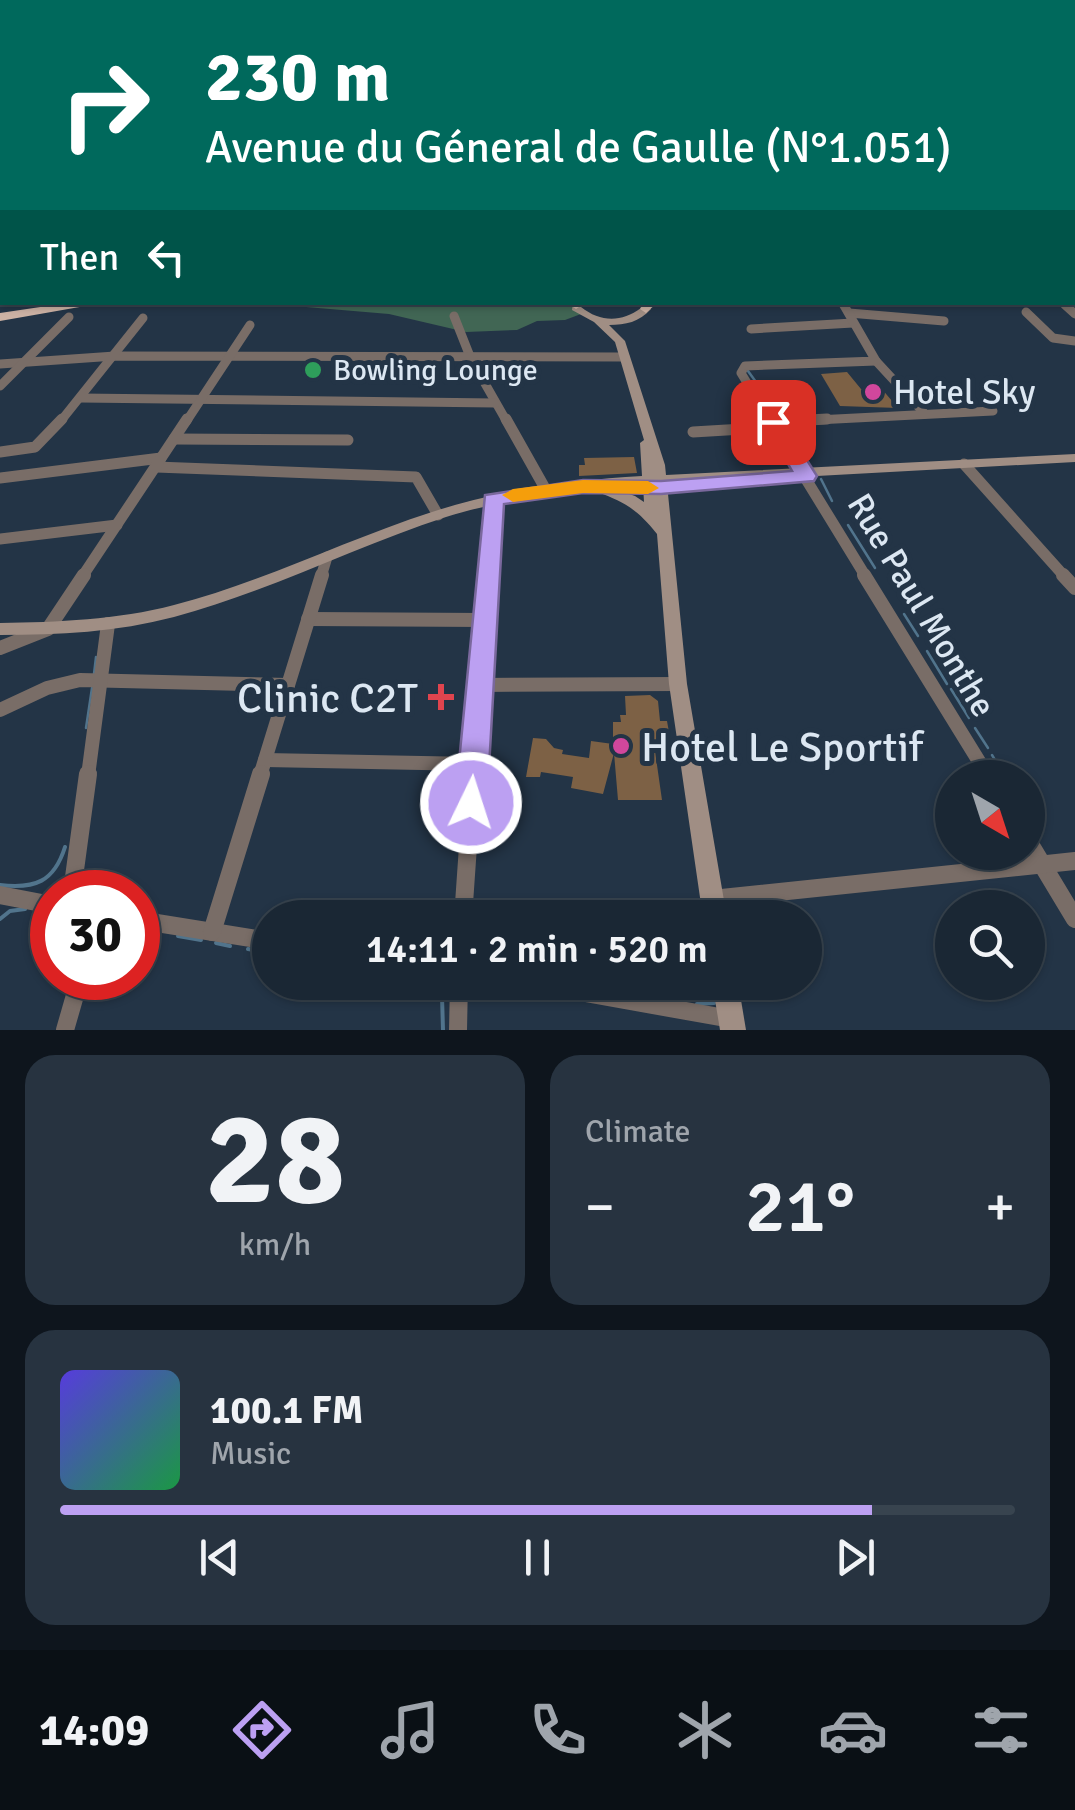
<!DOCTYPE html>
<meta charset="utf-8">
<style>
:root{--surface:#1a2734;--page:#273340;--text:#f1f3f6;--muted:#9fa5ac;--line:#38444f;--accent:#bca0f2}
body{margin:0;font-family:Signika,sans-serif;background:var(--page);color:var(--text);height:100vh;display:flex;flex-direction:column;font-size:38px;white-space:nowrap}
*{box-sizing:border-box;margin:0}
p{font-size:32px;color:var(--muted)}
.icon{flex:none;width:55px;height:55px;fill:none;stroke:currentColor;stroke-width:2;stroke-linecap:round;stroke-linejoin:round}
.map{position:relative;height:1030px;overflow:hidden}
.side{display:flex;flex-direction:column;gap:25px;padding:25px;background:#0e151d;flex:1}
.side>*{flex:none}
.top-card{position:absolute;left:0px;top:0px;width:1075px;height:305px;box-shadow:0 2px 8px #0004,0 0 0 2px var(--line);background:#00695c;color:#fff;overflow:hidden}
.needle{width:65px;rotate:141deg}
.fabs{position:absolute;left:935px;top:760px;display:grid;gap:20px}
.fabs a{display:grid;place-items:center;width:110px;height:110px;border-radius:50%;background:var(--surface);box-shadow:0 2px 8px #0004,0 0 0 2px var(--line);font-size:50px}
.speed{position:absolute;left:30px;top:870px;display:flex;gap:20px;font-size:50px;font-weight:700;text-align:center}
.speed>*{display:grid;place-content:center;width:130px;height:130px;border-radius:50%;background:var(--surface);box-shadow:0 2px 8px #0004,0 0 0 2px var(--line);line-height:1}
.speed .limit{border:15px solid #d22;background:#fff;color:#111}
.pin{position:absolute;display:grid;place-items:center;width:85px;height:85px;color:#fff;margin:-42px;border-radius:20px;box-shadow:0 5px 15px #0006}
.me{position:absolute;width:110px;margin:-55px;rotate:4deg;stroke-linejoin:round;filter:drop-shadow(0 0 8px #0008)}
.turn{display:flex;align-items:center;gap:35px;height:210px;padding:0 40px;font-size:45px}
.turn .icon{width:130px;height:130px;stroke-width:2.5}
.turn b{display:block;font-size:70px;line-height:85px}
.then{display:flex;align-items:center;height:95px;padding:0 40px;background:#0003;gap:20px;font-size:38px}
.big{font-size:75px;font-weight:600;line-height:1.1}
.side .card{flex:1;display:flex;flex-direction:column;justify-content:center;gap:15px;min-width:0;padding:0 35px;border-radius:30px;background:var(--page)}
.side .dial{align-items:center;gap:0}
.dial b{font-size:130px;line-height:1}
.song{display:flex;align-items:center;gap:30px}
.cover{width:120px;height:120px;border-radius:15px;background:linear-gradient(135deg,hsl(250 70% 55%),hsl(140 70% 35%))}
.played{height:10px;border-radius:5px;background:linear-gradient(90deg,var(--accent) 85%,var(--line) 85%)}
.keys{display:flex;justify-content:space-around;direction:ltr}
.heat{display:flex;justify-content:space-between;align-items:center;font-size:55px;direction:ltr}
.side .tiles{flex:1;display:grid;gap:25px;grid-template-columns:1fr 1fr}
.card:last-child{grid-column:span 2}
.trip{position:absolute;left:252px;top:900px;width:570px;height:100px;border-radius:50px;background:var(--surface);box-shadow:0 2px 8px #0004,0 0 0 2px var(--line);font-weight:600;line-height:100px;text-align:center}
.menu{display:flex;height:160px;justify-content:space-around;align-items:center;background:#0a1015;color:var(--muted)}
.menu .icon{width:70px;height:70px}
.menu .current{color:var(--accent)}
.menu b{font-size:45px;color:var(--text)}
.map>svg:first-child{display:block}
</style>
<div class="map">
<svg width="1075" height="1030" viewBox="0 0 1075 1030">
<rect width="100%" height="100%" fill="#233446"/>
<!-- green -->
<path fill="#416654" d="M306 302H578L581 314 565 320 537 321 517 330 466 332 389 314 306 307Z"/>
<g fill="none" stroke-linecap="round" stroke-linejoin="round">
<!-- stream-far1 -->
<g stroke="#51748c" stroke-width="2.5">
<path d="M748 371 756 382"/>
<path d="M821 479 832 501"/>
<path d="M848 525 875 568"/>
<path d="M904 614 918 636"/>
<path d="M927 651 947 684"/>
<path d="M94 674 96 657"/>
<path d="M951 689 969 718"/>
<path d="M86 728 92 688"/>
<path d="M975 728 988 748"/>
<path d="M992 755 998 765"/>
<path d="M1003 772 1005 776"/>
</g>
<!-- stream -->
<g stroke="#51748c" stroke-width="4">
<path d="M1004 774 1006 778"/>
<path d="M1028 811 1033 820"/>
<path d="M0 885C35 889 54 882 65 847"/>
<path d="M0 919 10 911 25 909"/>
<path d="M178 936 201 940"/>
<path d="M216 943 230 946"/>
<path d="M248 949 270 953"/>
<path d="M432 986 442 996 443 1030"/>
<path d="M697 1004 714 1003"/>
</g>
</g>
<!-- building -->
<g fill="#7d6145">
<path d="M847 372 861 389 881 388 898 408 840 406 821 374Z"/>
<path d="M634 457 637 473 579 476V465H585L584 458Z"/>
<path d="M650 695 658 701 660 721H667L670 738H664L665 744H654L662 800H618L614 753 603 794 571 788 573 777 541 772 540 777H526L533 738 546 739 554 748 563 750 562 754 589 758 591 741 613 744V722H621L620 715H626L625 696Z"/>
</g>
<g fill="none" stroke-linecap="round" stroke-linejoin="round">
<!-- minor-far3 -->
<g stroke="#796d67" stroke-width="9">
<path d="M1065 305 1075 314"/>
<path d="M1026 312 1053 338 1075 341"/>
<path d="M849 313 944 321"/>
<path d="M454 316 471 359 507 422"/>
<path d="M751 329 853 323"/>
<path d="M876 361 925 414"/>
<path d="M0 364 115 356 625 357"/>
<path d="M0 386 69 317"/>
<path d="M80 398 495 403"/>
<path d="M60 422 143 318"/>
<path d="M186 422 250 325"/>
<path d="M771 422 741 373 745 366 876 361 842 302"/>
<path d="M777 422 993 411"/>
</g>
<!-- minor-far2 -->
<g stroke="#796d67" stroke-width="11">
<path d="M506 419 546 490"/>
<path d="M769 419 866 577"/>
<path d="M773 422 827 419"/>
<path d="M693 432 777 427"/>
<path d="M174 439 348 440"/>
<path d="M0 452 35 447 62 419"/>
<path d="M964 464 1065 577"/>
<path d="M156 467 416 477 438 515"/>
<path d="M0 478 161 458"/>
<path d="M0 539 117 525"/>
<path d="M82 577 187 419"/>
<path d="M321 577 327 557"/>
<path d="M487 577 493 499"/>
</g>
<!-- minor-far1 -->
<g stroke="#796d67" stroke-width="14">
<path d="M864 575 988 776"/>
<path d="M1063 575 1075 588"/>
<path d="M308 619 484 620"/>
<path d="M0 648 48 629 84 575"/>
<path d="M480 685 678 684"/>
<path d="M0 710 47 688 80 680 288 685"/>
<path d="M265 760 474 764"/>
<path d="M88 776 108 624"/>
<path d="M260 776 322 575"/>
<path d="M473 776 488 575"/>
</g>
<!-- minor -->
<g stroke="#796d67" stroke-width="18">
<path d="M986 774 989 778"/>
<path d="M1028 841 1075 919"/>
<path d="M72 892 88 774"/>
<path d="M0 895 52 905"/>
<path d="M712 899 1075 861"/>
<path d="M463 918 473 774"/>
<path d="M138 920 270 941"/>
<path d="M212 932 261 774"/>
<path d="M524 982 731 1019"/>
<path d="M65 1030 80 978"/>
<path d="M458 1030 459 982"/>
</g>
<!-- secondary -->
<g fill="#a08e84" fill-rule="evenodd">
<path d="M573 302H583L581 307C600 322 621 323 641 308L638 302H648L651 309C639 322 626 325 609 325L625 341 665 465 666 475 1075 454V462L667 484 687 684 727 918H703L669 684 657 534C638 510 625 502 597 492L596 488C546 497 495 501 446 517 354 547 268 592 174 617 117 632 59 635 0 635V623C58 622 117 620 174 605 263 582 345 540 432 512 499 490 573 480 642 476L640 443 644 440 615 342 594 322 572 310ZM643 485 644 502 635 496 609 487Z"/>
<path d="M712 982H738L746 1030H720Z"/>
</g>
<!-- trunk -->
<g fill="#ccb2a4" fill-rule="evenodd">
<rect x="1072" y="269" width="3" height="6"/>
<path d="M74 302H108L0 321V313Z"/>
<path d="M566 302H580L582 305 576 309Z"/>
<path d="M645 302H658L646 313 640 309Z"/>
</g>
</g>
<!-- sky -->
<linearGradient id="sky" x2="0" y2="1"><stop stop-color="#131d26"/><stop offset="0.48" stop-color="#3f5068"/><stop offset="1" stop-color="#3f5068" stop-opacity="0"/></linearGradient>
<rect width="1075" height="275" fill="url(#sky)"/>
<!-- route -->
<path fill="#bca0f2" stroke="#7a689d" stroke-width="2.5" d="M773 416 780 417 817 476 814 481 661 494 583 493 504 504 487 803 483 813 471 817 459 813 455 803 485 495 583 480 661 481 792 471 764 422Z"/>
<!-- slow -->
<path fill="#f59e0b" d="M583 480 648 481 659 488 648 494 583 493 513 502 502 495 513 489Z"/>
<!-- markers -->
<circle fill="#2e9e5b" stroke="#233446" stroke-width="4" cx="313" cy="370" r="10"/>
<g fill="#d1479c" stroke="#233446" stroke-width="4">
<circle cx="873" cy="392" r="10"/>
<circle cx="621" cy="746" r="10"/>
</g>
<path fill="#e0444e" stroke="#233446" stroke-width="4" d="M436 682h10v10h10v10h-10v10h-10v-10h-10v-10h10z"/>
<g text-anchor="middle" stroke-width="10" stroke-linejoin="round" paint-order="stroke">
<!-- far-poi labels -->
<g font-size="30" fill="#dce7f2" stroke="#233446" text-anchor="start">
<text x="333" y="380">Bowling Lounge</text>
</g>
<!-- poi labels -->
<g font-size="35" fill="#dce7f2" stroke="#233446" text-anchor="start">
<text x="893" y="404">Hotel Sky</text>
</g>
<!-- street labels -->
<g font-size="35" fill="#dce7f2" stroke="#233446">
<text transform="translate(922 605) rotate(59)" y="12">Rue Paul Monthe</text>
</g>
<!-- near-poi labels -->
<g font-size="42" fill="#dce7f2" stroke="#233446" text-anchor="end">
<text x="418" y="712">Clinic C2T</text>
<text x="641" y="761" text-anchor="start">Hotel Le Sportif</text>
</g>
</g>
</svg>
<div class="fabs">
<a><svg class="needle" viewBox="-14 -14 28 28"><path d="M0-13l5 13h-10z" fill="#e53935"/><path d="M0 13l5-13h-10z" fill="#9fa5ac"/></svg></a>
<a><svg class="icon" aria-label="search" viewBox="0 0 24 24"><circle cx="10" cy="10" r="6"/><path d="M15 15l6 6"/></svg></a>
</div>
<div class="speed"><div class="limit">30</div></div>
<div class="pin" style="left:773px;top:422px;background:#d93025"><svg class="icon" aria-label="arrive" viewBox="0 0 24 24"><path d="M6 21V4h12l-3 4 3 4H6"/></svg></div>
<svg class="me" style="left:471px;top:803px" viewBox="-20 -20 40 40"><circle r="17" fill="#bca0f2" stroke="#fff" stroke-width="3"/><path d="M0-11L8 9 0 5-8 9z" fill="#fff"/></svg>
<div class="trip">14:11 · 2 min · 520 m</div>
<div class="top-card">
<div class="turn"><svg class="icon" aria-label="right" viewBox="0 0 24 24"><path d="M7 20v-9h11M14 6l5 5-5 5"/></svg><div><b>230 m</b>Avenue du Géneral de Gaulle (N°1.051)</div></div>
<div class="then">Then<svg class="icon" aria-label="left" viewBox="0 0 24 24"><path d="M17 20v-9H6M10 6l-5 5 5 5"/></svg></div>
</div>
</div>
<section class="side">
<div class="tiles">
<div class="card dial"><b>28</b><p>km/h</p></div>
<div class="card"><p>Climate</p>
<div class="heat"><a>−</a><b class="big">21°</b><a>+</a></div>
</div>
<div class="card">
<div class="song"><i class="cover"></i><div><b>100.1 FM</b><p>Music</p></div></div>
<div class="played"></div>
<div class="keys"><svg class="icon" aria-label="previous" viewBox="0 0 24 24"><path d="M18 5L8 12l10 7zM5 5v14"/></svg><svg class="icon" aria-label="pause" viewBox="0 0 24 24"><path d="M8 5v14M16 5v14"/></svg><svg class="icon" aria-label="next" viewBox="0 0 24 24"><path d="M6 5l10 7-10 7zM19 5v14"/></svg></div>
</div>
</div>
</section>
<nav class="menu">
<b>14:09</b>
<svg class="icon current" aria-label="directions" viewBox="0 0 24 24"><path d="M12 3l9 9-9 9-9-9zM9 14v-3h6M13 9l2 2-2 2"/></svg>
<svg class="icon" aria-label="music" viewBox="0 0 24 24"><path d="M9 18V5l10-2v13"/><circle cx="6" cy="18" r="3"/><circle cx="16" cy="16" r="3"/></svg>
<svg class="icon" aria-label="phone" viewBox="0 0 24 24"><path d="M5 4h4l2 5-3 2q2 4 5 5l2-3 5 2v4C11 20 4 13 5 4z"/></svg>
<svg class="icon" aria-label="climate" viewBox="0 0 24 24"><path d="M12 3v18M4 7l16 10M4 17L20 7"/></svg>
<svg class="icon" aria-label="car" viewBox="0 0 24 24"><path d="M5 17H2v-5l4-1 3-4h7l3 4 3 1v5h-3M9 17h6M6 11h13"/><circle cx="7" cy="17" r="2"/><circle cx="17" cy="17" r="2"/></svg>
<svg class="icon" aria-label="filters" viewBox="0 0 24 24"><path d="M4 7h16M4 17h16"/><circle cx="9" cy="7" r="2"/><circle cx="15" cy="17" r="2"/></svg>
</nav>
